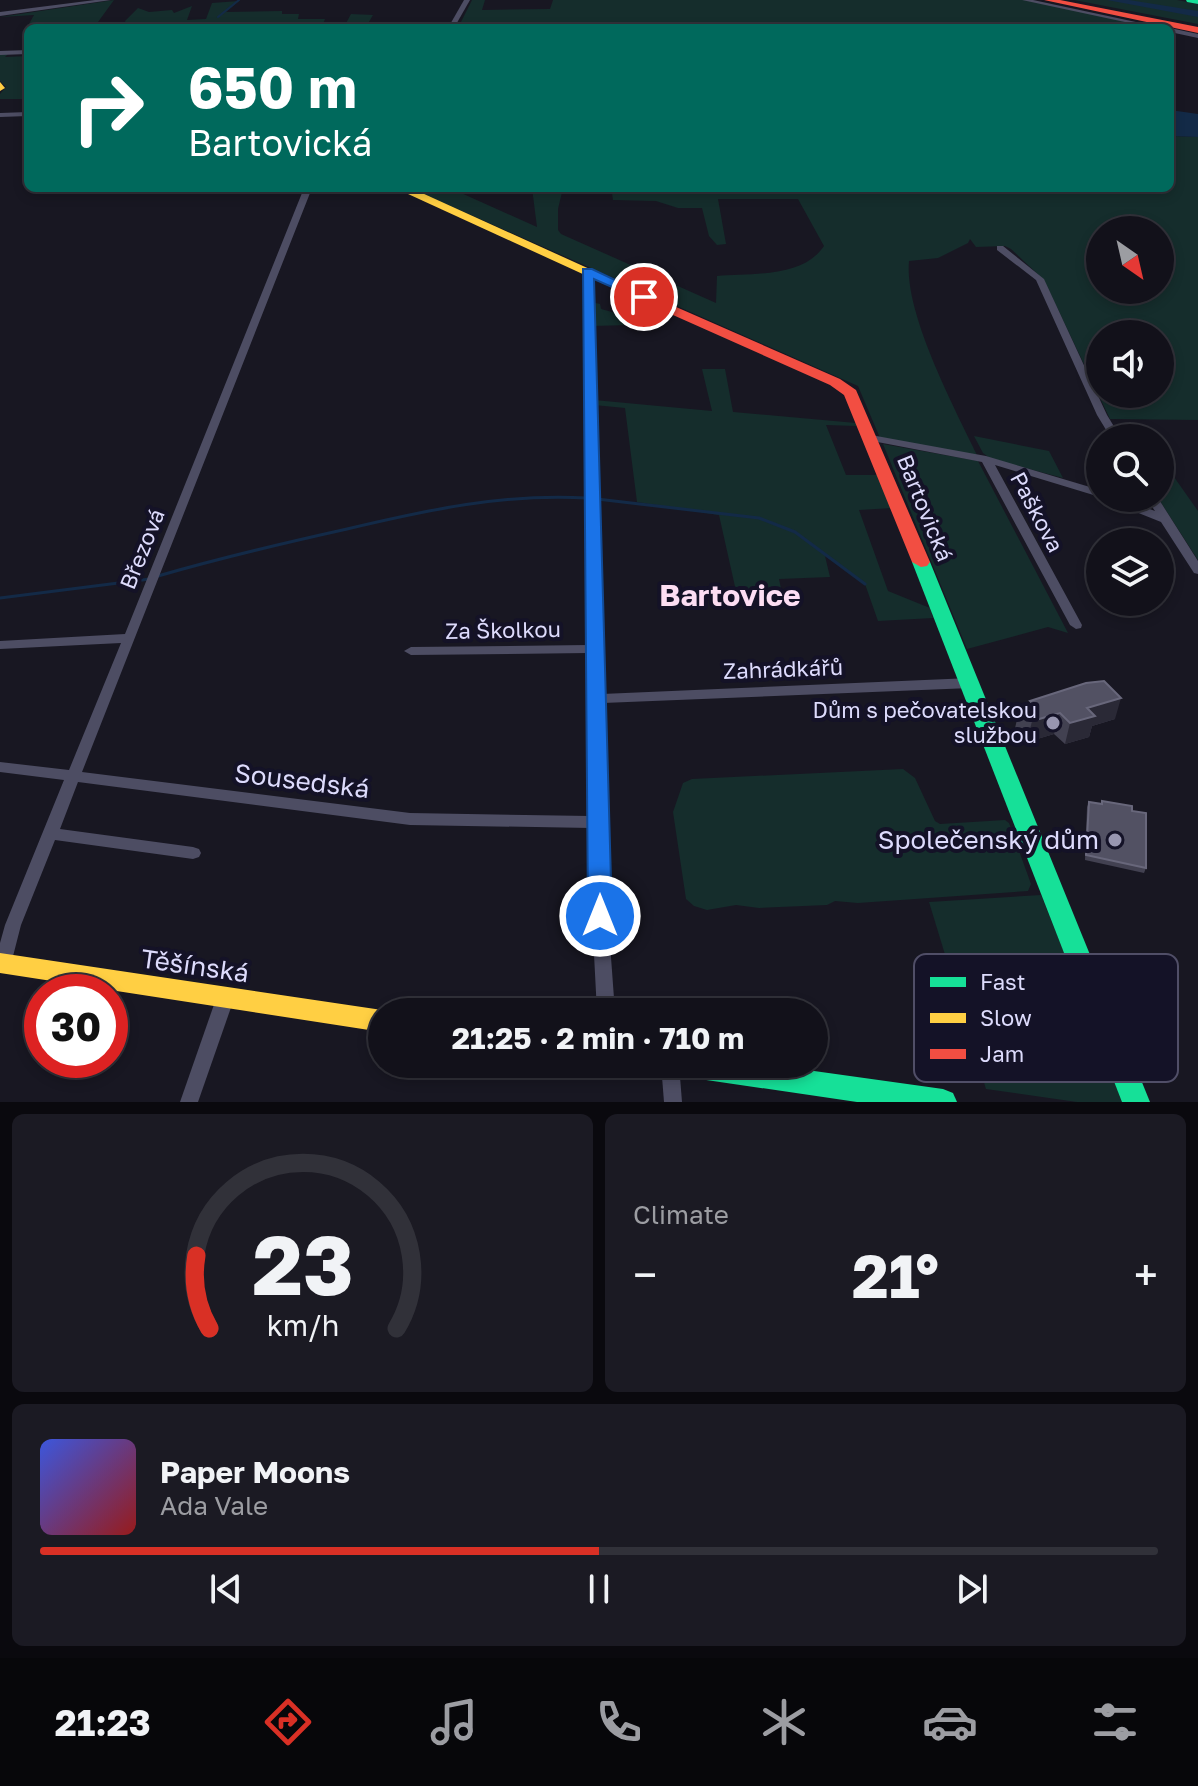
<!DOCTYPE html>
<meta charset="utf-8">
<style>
:root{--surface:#12111a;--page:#1b1a23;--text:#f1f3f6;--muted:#9c9da2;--line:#313139;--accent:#d93025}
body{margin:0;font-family:"Golos Text",sans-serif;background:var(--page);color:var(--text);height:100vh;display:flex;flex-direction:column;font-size:30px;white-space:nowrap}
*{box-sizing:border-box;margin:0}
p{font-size:26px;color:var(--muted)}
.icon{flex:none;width:44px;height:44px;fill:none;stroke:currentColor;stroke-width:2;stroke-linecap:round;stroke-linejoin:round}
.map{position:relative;height:1102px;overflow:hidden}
.side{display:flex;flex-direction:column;gap:12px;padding:12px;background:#0a090e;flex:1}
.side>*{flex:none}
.banner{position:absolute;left:24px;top:24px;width:1150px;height:168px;border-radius:12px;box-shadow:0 4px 12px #0003,0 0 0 2px var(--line);background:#00695c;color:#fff;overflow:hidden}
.needle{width:52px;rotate:146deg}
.buttons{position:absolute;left:1086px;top:216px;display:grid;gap:16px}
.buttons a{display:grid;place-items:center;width:88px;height:88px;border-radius:50%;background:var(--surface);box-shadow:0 4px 12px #0003,0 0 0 2px var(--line);font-size:40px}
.speed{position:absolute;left:24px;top:974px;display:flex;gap:16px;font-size:40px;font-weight:700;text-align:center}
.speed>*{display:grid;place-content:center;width:104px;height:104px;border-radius:50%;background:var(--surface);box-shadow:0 4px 12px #0003,0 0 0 2px var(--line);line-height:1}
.speed .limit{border:12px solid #d22;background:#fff;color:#111}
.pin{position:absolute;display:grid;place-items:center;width:68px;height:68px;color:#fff;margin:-34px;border:4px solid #fff;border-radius:50%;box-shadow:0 2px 8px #0007}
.me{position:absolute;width:88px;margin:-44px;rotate:0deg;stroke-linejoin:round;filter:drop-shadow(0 0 6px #0008)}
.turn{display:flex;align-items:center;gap:28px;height:168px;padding:0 32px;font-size:36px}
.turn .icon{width:104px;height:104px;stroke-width:2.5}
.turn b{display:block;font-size:56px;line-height:68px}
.big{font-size:60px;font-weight:700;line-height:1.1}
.side .card{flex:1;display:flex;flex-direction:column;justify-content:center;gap:12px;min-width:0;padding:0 28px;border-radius:12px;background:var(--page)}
.side .dial{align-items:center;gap:0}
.dial svg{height:208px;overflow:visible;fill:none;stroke:var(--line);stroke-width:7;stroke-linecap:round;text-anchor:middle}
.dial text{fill:var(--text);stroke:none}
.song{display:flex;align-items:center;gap:24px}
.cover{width:96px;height:96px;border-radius:12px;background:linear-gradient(135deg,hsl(230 70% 55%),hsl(0 70% 35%))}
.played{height:8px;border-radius:4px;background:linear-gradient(90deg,var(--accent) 50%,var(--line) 50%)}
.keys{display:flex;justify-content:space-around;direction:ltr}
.heat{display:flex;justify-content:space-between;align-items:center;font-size:44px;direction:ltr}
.side .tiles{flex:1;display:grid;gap:12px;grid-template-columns:1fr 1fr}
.card:last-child{grid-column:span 2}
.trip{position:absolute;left:368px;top:998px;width:460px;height:80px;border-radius:40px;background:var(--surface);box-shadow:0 4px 12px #0003,0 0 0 2px var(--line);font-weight:700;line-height:80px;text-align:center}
.dock{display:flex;height:128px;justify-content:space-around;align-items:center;background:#07070a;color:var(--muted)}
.dock .icon{width:56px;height:56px}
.dock .on{color:var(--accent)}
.dock b{font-size:36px;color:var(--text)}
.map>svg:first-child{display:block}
</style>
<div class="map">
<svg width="1198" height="1102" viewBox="0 0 1198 1102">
<rect width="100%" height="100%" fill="#181722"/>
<!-- green -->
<g fill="#152d2c" fill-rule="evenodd">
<path d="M114 0 98 22 29 24 34 15 0 17Z"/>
<path d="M472 0H485L482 10 550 9 553 0H1025L1161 28H458Z"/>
<path d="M1074 0H1177L1198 4V24Z"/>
<path d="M239 1 226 12 282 11V14H299L298 19H325L322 27H344L351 14 373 15 366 27 349 28H128L125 21 138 8 149 12 172 10 174 13 192 6 187 20 206 19 212 3Z"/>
<path d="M0 53H9L5 57 28 56V99H0V94L6 87 0 81Z"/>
<path d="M1170 136 1198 137V420L1110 419 1044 280 1011 249 1005 246 976 247 970 239 968 243 938 258 909 261C904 313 954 407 977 455L880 438 858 386 410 188H450L537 227 532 188H563L558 209V230L561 234 716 303 717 276C752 273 803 278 824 246L798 199H718L726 244 717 245 709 236 702 208H678L656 201 613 200 612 193 593 188H1170ZM1100 230H1160V290H1100ZM1100 334H1160V394H1100Z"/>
<path d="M591 302 600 304 601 309 634 318 631 325 591 326Z"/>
<path d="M702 369H725L733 412 856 423V426L826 425 846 475H877L892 508 859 510 888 591 930 608 933 618 878 621 865 584 825 556 830 577 779 579 783 598 738 600 719 515 637 502 625 408 594 405V400L712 411Z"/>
<path d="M974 436 1049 451 1063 478 991 459 983 453Z"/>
<path d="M883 444 978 461 1068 633 1048 627 967 649Z"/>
<path d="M1160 470 1174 477 1198 511V560L1158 498Z"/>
<path d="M903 769 915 778 935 821 940 824 1005 820 1009 823 1031 884 1028 891 858 903 835 901 827 905 759 908 736 905 707 910 694 906 686 899 673 812 683 783 692 779Z"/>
<path d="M1041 895 1124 1102H1077L986 1089 929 902Z"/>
</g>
<!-- water -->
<path fill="#132a47" d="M1170 110 1198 114V137L1170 136Z"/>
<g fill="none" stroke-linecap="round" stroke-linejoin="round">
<!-- stream-far1 -->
<path stroke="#132a47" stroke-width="2" d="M218 17 239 0"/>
<!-- stream -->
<g stroke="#132a47" stroke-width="3">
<path d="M597 499 759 518 795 532 865 584"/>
<path d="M158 576C220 558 284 543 347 529 427 510 505 493 587 498"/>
<path d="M0 598 150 579"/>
</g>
<!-- river -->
<path fill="#132a47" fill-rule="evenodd" d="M1107 0H1129L1198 11V17Z"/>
<!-- street -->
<g fill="#4d4d63" fill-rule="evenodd">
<path d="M95 0H111L0 16V12Z"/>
<path d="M464 0H470L454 28H448Z"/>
<path d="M1022 0H1033L1164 28H1153Z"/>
<path d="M1170 28 1198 34V38L1170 32Z"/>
<path d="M28 50V54L0 55V51Z"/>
<path d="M28 112V116L0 117V113Z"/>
<path d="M304 188H312L82 772 410 813 590 816 588 653 411 655 404 651 411 647 588 645 583 271 587 268 591 271 602 694 971 678 976 680 978 683 976 686 971 688 603 703 608 916 615 1012H597L592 916 591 828 410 825 78 782 60 829 193 847 199 849 201 853 199 857 193 859 55 840 21 925 11 964 9 969 0 970V943L5 925 64 780 0 772V762L69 770 121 643 0 649V641L125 634Z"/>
<path d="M997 246H1003L1044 279 1107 415 1121 438H1111L1097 415 1036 280 997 250Z"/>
<path d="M871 435 986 456 1100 490V497L995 465 1082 625 1081 628 1076 629 1070 625 982 462 867 440 866 438 867 436Z"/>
<path d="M1104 498H1120L1155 511 1146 498H1158L1198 561V574L1194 573 1161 522 1106 500Z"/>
<path d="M226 989 232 991 235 996 198 1102H180L217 996 220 991Z"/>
<path d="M661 1064H679L682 1102H664Z"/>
</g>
<!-- fast -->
<g fill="#16e098" fill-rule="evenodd">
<path d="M1186 0H1198V4L1187 2Z"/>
<path d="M921 557 930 562 1150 1102H1122L912 562Z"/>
<path d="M665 1064H764L943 1089 953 1093 957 1102H857L679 1076 669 1072Z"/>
</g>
<!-- slow -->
<g fill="#ffcf43" fill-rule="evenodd">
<path d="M0 82 5 88 0 91Z"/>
<path d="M395 188H411L658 300 656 303H646Z"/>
<path d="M0 953 382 1010 389 1012H382V1032L0 973Z"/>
</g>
<!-- jam -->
<g fill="#f24e42" fill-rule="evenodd">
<path d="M1044 0H1060L1198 27V33Z"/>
<path d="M651 296 840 379 856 390 930 562 927 566 921 567 912 562 844 395 830 385 646 303V297Z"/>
</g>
</g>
<!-- wall -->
<g fill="#424151">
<path d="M1030 701 1115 719 1092 726 1089 737 1065 744 1054 734 1027 742 1015 728 1020 707 1030 704Z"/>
<path d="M1102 801 1132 811 1146 868 1144 873 1085 860 1087 807 1089 802 1101 804Z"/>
</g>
<!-- shaded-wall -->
<g fill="#2a2936">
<path d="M1121 698 1115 719 1092 726 1089 737 1065 744 1070 723 1087 708Z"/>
<path d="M1060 713 1054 734 1027 742 1032 721Z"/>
</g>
<!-- building -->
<g fill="#525163" stroke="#68677b" stroke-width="2">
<path d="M1104 681 1121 698 1087 708 1095 716 1070 723 1060 713 1032 721 1020 707 1033 704 1030 701 1086 683Z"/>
<path d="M1102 801 1132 806V811L1146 813V868L1086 855 1089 802 1102 804Z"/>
</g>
<!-- route -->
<path fill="#1a73e8" stroke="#114b97" stroke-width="2" d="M583 269H592L651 297 639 299 594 279 612 916 609 923 600 926 591 923 588 916Z"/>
<!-- markers -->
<g fill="#9896b0" stroke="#141227" stroke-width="3">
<circle cx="1053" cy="723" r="8"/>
<circle cx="1115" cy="840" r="8"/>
</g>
<g text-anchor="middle" stroke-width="8" stroke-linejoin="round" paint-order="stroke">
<!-- street labels -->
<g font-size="22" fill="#dddbfc" stroke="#141227">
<text transform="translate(925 508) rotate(68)" y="8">Bartovická</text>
<text transform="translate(1037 512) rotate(62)" y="8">Paškova</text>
<text transform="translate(142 549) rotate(-68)" y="8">Březová</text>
<text transform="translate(503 630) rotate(-1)" y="8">Za Školkou</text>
<text transform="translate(783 669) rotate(-2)" y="8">Zahrádkářů</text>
</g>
<!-- poi labels -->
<g font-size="22" fill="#dddbfc" stroke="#141227" text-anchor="end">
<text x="1037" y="718">Dům s pečovatelskou<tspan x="1037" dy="25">službou</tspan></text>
</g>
<!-- near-street labels -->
<g font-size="26" fill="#dddbfc" stroke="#141227">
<text transform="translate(302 781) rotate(7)" y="9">Sousedská</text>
<text transform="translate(195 966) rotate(8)" y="9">Těšínská</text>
</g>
<!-- near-poi labels -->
<g font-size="26" fill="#dddbfc" stroke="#141227" text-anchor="end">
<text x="1099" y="849">Společenský dům</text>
</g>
<!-- district labels -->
<g font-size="30" font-weight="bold" fill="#fcddf3" stroke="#141227">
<text x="730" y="606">Bartovice</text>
</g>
</g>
<!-- legend -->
<rect x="914" y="954" width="264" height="128" rx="12" fill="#141227" stroke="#504e67" stroke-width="2"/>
<rect x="930" y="977" width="36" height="10" fill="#16e098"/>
<rect x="930" y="1013" width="36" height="10" fill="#ffcf43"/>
<rect x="930" y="1049" width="36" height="10" fill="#f24e42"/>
<g font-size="22" fill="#dddbfc">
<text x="980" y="990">Fast</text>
<text x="980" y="1026">Slow</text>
<text x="980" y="1062">Jam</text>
</g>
</svg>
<div class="buttons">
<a><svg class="needle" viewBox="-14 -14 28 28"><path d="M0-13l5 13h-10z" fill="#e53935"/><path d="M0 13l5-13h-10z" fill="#9c9da2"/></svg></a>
<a><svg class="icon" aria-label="sound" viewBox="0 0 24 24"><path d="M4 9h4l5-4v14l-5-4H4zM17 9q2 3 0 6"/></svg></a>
<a><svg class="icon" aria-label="search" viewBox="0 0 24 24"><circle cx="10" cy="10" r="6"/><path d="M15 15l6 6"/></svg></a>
<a><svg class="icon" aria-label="layers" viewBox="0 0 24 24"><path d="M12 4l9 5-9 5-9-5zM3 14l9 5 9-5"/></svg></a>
</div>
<div class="speed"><div class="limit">30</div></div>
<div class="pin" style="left:644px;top:297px;background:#d93025"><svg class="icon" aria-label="arrive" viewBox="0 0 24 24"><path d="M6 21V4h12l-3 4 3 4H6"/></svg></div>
<svg class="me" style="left:600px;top:916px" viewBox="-20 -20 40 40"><circle r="17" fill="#1a73e8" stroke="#fff" stroke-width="3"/><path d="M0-11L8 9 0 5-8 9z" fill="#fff"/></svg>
<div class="trip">21:25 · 2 min · 710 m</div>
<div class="banner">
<div class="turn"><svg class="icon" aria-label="right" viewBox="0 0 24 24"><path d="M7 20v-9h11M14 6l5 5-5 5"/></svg><div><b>650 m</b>Bartovická</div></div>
</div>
</div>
<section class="side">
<div class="tiles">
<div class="card dial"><svg viewBox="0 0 100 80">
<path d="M14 69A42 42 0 1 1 86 69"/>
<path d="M14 69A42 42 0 0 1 9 41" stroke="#d93025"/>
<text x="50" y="56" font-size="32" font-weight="700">23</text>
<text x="50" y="72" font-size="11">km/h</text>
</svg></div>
<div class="card"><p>Climate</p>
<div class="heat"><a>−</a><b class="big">21°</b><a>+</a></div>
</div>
<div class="card">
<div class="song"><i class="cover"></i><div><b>Paper Moons</b><p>Ada Vale</p></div></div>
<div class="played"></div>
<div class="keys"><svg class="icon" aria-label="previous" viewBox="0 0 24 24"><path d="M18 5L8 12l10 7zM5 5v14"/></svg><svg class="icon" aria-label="pause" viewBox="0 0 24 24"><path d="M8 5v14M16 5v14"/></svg><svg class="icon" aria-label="next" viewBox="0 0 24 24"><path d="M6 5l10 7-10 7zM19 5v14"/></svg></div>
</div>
</div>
</section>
<nav class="dock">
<b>21:23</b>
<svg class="icon on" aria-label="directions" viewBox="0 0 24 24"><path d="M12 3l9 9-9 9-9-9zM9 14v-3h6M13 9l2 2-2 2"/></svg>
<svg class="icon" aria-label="music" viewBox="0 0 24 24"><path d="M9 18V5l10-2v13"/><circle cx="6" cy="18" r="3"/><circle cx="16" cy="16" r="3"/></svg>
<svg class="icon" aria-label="phone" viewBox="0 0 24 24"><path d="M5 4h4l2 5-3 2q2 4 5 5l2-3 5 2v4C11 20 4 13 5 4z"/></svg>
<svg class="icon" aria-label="climate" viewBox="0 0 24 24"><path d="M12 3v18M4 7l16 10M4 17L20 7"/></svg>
<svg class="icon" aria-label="car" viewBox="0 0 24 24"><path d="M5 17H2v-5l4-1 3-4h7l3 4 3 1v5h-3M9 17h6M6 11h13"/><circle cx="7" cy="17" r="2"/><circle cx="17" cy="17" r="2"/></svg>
<svg class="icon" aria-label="filters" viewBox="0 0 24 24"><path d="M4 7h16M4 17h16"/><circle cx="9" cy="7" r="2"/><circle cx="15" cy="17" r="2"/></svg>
</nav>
